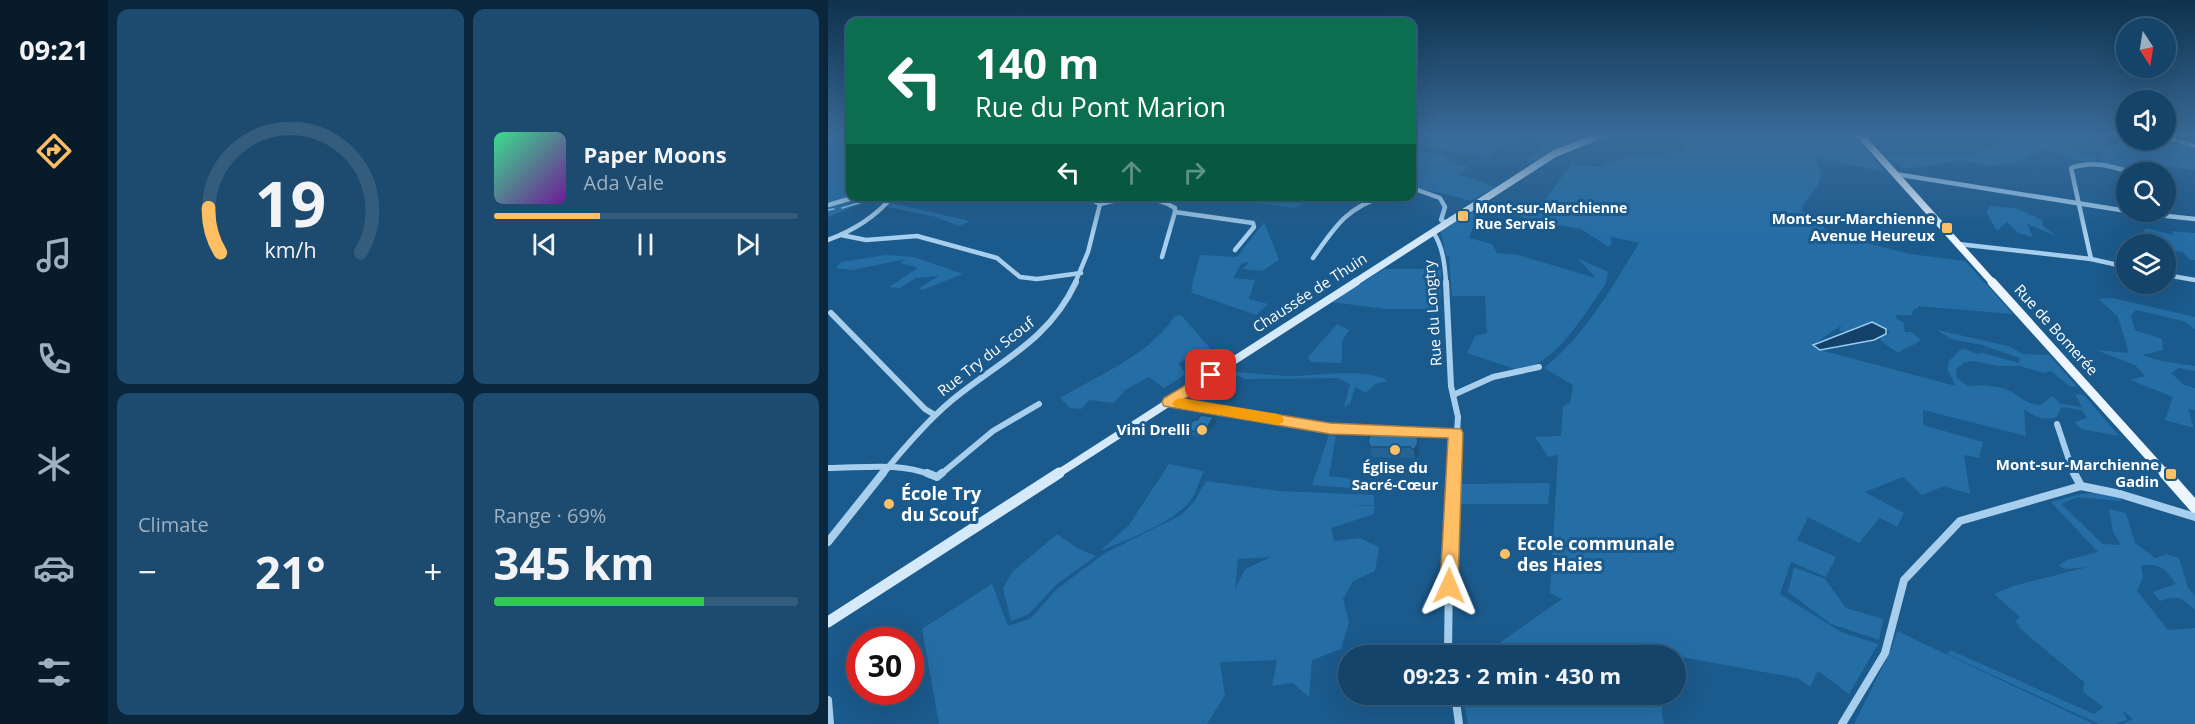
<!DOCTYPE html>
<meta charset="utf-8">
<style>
:root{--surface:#144469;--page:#1d4b6f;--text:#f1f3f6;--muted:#9db0c0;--line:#335c7d;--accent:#febf64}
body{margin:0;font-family:"Open Sans",sans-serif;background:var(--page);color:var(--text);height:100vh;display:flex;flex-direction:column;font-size:22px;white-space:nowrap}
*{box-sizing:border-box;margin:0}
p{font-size:20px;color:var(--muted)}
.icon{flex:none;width:33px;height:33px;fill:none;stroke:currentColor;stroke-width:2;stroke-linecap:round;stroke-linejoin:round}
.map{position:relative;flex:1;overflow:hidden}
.drawer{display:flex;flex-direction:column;gap:9px;padding:9px;background:#0b253a;width:720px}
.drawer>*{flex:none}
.top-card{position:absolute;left:18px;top:18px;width:570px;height:183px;border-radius:12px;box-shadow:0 6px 24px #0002,0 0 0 2px var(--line);background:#0b6e4f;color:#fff;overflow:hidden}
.needle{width:39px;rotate:168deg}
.buttons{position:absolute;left:1288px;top:18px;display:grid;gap:12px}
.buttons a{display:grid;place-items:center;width:60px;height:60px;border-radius:50%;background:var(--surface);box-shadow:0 6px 24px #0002,0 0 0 2px var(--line);font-size:30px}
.speed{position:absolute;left:18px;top:627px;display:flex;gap:12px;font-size:30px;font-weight:700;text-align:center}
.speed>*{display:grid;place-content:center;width:78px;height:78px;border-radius:50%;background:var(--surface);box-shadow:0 6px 24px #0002,0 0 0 2px var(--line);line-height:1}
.speed .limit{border:9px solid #d22;background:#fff;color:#111}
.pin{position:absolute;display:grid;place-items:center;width:51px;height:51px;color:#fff;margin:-26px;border-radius:12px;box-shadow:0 3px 9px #0006}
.me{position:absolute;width:66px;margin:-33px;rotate:1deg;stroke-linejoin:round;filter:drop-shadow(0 0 4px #0008)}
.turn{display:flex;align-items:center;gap:21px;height:126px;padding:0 30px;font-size:27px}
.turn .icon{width:78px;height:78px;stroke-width:2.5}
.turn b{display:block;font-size:42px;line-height:51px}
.lanes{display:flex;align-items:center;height:57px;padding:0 30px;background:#0003;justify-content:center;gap:30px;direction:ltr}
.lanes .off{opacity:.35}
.big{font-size:45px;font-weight:700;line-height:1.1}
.drawer .widget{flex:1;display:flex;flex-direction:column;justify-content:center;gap:9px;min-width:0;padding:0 21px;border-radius:12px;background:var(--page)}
.drawer .dial{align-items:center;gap:0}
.dial svg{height:156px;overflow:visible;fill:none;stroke:var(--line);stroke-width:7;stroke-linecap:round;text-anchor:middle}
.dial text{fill:var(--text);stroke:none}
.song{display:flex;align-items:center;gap:18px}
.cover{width:72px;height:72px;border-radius:9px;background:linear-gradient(135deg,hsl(150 70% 55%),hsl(280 70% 35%))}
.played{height:6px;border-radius:3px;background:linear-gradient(90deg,var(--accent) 35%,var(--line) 35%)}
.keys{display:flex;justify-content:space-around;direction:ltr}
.heat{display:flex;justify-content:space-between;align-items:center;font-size:33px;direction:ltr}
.charge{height:9px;border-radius:4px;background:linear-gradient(90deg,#34c759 69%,var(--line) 0)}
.drawer .tiles{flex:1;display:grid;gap:9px;grid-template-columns:repeat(2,1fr)}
.trip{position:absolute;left:510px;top:645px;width:348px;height:60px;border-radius:30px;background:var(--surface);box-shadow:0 6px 24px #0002,0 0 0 2px var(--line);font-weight:700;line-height:60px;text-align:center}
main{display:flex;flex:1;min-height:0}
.tabs{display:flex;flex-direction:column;width:108px;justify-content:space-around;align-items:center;background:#081b2a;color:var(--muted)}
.tabs .icon{width:42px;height:42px}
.tabs .selected{color:var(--accent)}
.tabs b{font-size:27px;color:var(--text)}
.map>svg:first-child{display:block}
</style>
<main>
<nav class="tabs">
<b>09:21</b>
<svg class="icon selected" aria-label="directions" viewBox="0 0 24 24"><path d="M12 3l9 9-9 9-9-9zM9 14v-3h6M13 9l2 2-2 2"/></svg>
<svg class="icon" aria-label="music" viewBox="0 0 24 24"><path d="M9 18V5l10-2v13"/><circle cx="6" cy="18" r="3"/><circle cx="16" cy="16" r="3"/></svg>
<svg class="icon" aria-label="phone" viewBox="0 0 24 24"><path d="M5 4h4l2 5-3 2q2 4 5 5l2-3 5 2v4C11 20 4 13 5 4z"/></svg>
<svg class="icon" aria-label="climate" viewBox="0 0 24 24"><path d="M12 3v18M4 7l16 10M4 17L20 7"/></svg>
<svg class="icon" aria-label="car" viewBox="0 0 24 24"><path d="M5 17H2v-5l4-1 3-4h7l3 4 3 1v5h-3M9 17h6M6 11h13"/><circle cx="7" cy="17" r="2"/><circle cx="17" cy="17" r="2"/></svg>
<svg class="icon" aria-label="filters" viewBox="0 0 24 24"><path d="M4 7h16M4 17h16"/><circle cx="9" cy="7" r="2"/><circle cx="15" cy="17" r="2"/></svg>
</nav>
<section class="drawer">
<div class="tiles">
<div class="widget dial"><svg viewBox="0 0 100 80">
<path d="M14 69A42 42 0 1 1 86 69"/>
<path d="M14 69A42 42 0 0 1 8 46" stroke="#febf64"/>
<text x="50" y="56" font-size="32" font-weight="700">19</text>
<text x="50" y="72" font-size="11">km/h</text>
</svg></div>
<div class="widget">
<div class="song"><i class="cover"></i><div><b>Paper Moons</b><p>Ada Vale</p></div></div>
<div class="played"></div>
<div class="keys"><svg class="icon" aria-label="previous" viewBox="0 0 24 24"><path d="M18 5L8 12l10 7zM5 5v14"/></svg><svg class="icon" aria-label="pause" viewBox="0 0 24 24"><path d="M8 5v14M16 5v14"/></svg><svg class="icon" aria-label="next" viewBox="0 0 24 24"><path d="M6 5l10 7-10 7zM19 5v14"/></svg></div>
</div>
<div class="widget"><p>Climate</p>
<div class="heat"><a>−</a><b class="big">21°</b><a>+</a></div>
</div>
<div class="widget"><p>Range · 69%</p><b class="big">345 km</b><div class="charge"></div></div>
</div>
</section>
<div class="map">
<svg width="1367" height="724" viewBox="0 0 1367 724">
<rect width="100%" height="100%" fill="#1b5a8c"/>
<!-- green -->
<g fill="#256ea5" fill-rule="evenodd">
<path d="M0 135H22V196L50 197 0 217Z"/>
<path d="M584 135H624L673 145 661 158 590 145 592 150 619 156 617 161 640 167 630 174 667 187 642 201C622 194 604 192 584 186Z"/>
<path d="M632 135H731L746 139 704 163 698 161 719 142 708 140 706 136 675 143Z"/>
<path d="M850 135H1025L1058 172 986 157C1004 184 980 189 973 211L986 215 1007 241 1012 239 1035 242 1082 254 1137 261 1185 314 1090 306V308L1085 310 1084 315H1068L1069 319 1075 322 1077 332H1083L1093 340C1085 346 1078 347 1070 353L1053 341 1052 338 1062 332 1046 323 1026 328 1020 332 1012 331 1011 328 1018 322 985 345 992 350 1128 386 1119 369 1121 361 1132 350 1137 349 1149 354 1155 353 1191 363 1192 358 1154 345 1123 339 1109 330 1180 346 1195 354 1221 355 1249 387 1241 386 1223 371 1215 373 1192 366H1171L1145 361 1136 363 1128 369 1129 378 1140 386C1153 384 1176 386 1187 394 1199 401 1197 403 1213 405L1224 396 1233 404 1254 407 1247 394 1256 395 1291 436 1253 429 1247 422 1259 418 1254 410 1233 407 1229 417C1215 421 1207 417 1196 409L1198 436 1095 410V425L1155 442 1151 458 1136 455 1142 494 1116 486 1094 495 1075 477 1037 492 1076 513 1069 527 1052 518 1031 543 980 517 969 540 1008 557 998 577 963 562 952 594 1013 632 1050 644 1021 694 990 671 982 687 969 678 837 654 653 656 734 599 722 593 730 455 720 457 707 437 733 436 735 406 742 403 745 385 716 368C757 336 784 287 811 243L784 237 782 240 784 242 782 246H779L753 229 707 221 677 212 707 214 743 164 770 167 798 156 854 152 856 145Z"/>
<path d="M1186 135H1272L1239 148 1268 158 1267 163 1248 160 1216 149 1202 155 1193 162 1162 166 1132 160 1092 167 1075 168 1062 157 1061 159 1069 169 1059 159 1060 157 1065 155 1111 153 1137 156 1149 153Z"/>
<path d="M1338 138 1367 147V170L1333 166 1331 172H1307L1274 163 1273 158 1278 155 1272 148 1304 140Z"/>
<path d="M392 197V196L486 197 466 208 392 198Z"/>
<path d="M63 203 142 221 131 226 108 217 59 207Z"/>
<path d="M1162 206 1187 208 1214 220 1215 226 1229 236 1199 224 1205 237 1190 233 1179 222 1169 231 1158 212Z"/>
<path d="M651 207 662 211 646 224 641 238 664 244 669 253 690 255 768 278 749 258 780 272 777 285C756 313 726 370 687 369L639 353 647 336 659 333 657 296H624L621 256H618L612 230Z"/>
<path d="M436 222 451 260 434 271 415 269 421 262 414 263 405 278 427 280 421 299 440 304 428 315 362 292 366 290 363 289 372 255 409 257Z"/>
<path d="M1318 228 1346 235 1343 231 1367 233V260H1362L1355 252 1338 250V244H1317L1300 238C1314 241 1329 247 1341 241L1315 232Z"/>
<path d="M57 255 86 257 135 274 94 290 91 288 111 276 88 278 72 288 61 287 90 268 73 263 77 259 25 270 8 268 13 262Z"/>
<path d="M556 269H613L612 309H558L503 302Z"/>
<path d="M1284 298 1367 317V329L1355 321 1308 310 1303 316 1307 330 1334 339 1335 350 1314 355 1333 361 1367 366V371L1351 368 1343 373 1356 385 1367 388V410L1360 409 1366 428 1337 420 1345 397 1302 380 1317 376 1307 365 1268 350 1301 353 1290 317 1271 299Z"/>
<path d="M353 315 382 348 352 362 351 364 358 374 336 388 321 377 297 390 286 403 261 400 253 409 242 408 232 398C271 375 321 355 347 316Z"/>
<path d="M509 324 521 330 514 341V363L483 362 480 357Z"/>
<path d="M407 372C427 373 448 376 468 376 491 375 542 368 560 381L547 384 538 393 527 387 522 404 516 407 522 384 510 378 417 379 405 374Z"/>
<path d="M501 435 508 436 501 476 523 479 522 488 484 485Z"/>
<path d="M341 464 376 471C372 479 369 489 365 497 348 523 300 539 272 551L301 525Z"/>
<path d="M378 481 451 491 546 495V505H519L546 506V514L503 528 506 541 532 538 551 547 547 571 525 581 515 599 521 622 513 649 484 660 481 697 465 683 444 686 449 660 392 662 397 695 379 724H111L94 629 164 584 180 626 202 619 229 589 277 553 353 515 366 502ZM443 557 417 569 407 590 410 559Z"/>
<path d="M722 483 720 504H631L633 484Z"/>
<path d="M1266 493 1292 498 1294 501 1249 497 1233 504 1275 544 1293 545 1285 532 1281 509 1298 513 1307 543 1327 558 1339 554 1351 558 1360 588 1367 596V610C1353 597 1351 595 1332 601L1325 592 1348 584C1337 569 1332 562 1313 566L1315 577 1309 591 1340 630 1367 628V724H1294L1305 719 1294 710 1299 720 1288 724H1271L1119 654 1122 650 1266 714 1275 707 1255 692 1256 682 1190 627 1192 626 1187 622 1192 617 1166 594 1185 586 1260 567 1239 569 1230 566 1239 560 1270 552 1223 502 1253 494Z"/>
<path d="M229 534 249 548 268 556 229 584 201 614 183 621 175 588 185 571Z"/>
<path d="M966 567 997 579 1018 608 1055 619 1051 640 1003 624 960 592Z"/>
<path d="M1069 631 1266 724H1026L1064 648Z"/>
<path d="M635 695H835L834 715 836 724H640Z"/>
</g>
<!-- water -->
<path fill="#12426a" stroke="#9accef" stroke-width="1.5" d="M1044 322 1058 329V334L1046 340 992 350 985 345Z"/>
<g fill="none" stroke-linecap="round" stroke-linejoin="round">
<!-- stream -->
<g stroke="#9accef" stroke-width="1.5">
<path d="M14 208 44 199"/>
<path d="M0 210 6 209"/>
</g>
<!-- river -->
<path fill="#12426a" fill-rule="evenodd" d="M1352 135 1367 137V143L1353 137Z"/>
<!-- street-far2 -->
<g stroke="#a7cfed" stroke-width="4.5">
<path d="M1067 174 1299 211"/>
<path d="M584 188 612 198 617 207 613 220 619 223"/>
<path d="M42 196 65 197"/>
<path d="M212 196H241"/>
<path d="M272 204C298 197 323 193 347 208V212"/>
<path d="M0 205 31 196"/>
<path d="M347 212 425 223 426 227 407 250"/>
<path d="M1302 212 1367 219"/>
<path d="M605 232C615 246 617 266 618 283"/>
<path d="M13 235 38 240 89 236 169 258 192 277 209 279 253 273"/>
<path d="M0 240C24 231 48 216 64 197"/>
<path d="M1130 244 1263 259 1299 267"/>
<path d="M334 257 347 212"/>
<path d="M485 258C507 227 518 208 556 196"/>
<path d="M1263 259 1243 168C1263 161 1282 165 1301 172"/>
<path d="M1338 275 1367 280"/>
<path d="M247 283 260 252 272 204 256 196"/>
</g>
<!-- street-far1 -->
<g stroke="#a7cfed" stroke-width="6">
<path d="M618 282 623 386 630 417 626 475"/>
<path d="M3 313 97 409 107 415"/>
<path d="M625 395 665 377 711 367"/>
<path d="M342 402 503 429 552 430"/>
<path d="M1229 424 1246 475"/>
<path d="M563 430 628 433"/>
<path d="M0 468C34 468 71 462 103 475"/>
<path d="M54 475C75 449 97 423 123 401 171 361 220 342 248 282"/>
<path d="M112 475 165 431 211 404"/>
</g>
<!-- street -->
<g stroke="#a7cfed" stroke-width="8">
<path d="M99 473 109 477 114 473"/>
<path d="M1246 473 1253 486"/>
<path d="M0 542 55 473"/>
<path d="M620 656 621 564 627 473"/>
<path d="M627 694 631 724"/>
<path d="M0 700 2 724"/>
<path d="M1014 724 1057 653 1076 580 1132 521 1253 486 1292 494 1367 517"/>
</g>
<!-- secondary-far2 -->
<path stroke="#d4e9f9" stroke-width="7" d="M526 283 726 154 773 135"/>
<!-- secondary-far1 -->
<path stroke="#d4e9f9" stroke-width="8" d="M228 475 528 282"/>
<!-- secondary -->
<path stroke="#d4e9f9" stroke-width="11" d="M0 622 231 473"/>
<!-- primary-far2 -->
<path stroke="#edf6ff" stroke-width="7" d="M1032 135 1165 283"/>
<!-- primary-far1 -->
<path stroke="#edf6ff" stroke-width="9" d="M1164 282 1338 475"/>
<!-- primary -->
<path stroke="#edf6ff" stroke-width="12" d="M1337 473 1367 507"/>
<defs>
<path id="rail" d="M1338 137 1367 146"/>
</defs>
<!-- rail casing -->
<use href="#rail" stroke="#fff" stroke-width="3"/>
<!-- rail -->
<use href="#rail" stroke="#1b5a8c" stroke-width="1.5" stroke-dasharray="5" stroke-linecap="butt"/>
</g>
<!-- wall -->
<g fill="#246392">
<path d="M379 360 381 365 366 375 360 370 358 364Z"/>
<path d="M388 422 377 438 361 435 358 430Z"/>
<path d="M568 433 592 453 587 460 583 458 544 457 540 440Z"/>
</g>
<!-- shaded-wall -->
<g fill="#1d5077">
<path d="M379 360 381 365 366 375 364 370Z"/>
<path d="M386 417 388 422 377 438 375 433Z"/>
<path d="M590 443 592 453 587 460 586 450Z"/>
</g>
<!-- building -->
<g fill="#2a73aa" stroke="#1d5077" stroke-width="1.5">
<path d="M373 355 379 360 364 370 358 364Z"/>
<path d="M373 415 386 417 375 433 358 430 365 420H369Z"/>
<path d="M546 429H568L567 433 589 434 590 443 586 450 582 447H542L540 440Z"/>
</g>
<!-- sky -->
<linearGradient id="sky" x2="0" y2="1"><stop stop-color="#0f324d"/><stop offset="0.57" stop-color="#396b99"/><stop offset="1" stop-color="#396b99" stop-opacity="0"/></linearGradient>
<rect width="1367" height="237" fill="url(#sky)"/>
<!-- route -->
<path fill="#febf64" stroke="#a57c41" stroke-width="1.5" d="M383 370 388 372 390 375 388 379 356 399 502 423 633 429 635 433 630 586 627 592 621 594 614 592 612 586 620 438 502 434 336 406 334 402 336 398Z"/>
<!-- slow -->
<path fill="#f59e0b" d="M352 398 449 414 454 416 456 420 454 423 449 425 347 407 344 404 347 400Z"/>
<!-- markers -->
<g fill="#febf64" stroke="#1b5a8c" stroke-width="2">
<rect x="629" y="210" width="12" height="12" rx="3"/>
<rect x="1113" y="222" width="12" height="12" rx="3"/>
<circle cx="374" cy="430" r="6"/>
<circle cx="567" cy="450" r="6"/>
<rect x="1337" y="468" width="12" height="12" rx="3"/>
<circle cx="61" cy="504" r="6"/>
<circle cx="677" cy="554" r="6"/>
</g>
<g text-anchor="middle" stroke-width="6" stroke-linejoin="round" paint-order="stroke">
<!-- far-poi labels -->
<g font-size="14" font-weight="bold" fill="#fff" stroke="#1b5a8c" text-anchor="start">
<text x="647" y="213">Mont-sur-Marchienne<tspan x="647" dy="16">Rue Servais</tspan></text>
</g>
<!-- poi labels -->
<g font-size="15" font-weight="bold" fill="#fff" stroke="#1b5a8c" text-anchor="end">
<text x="1107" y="224">Mont-sur-Marchienne<tspan x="1107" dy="17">Avenue Heureux</tspan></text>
<text x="362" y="435">Vini Drelli</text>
<text x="1331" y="470">Mont-sur-Marchienne<tspan x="1331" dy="17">Gadin</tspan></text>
<text x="567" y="473" text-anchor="middle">Église du<tspan x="567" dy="17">Sacré-Cœur</tspan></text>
</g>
<!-- street labels -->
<g font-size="15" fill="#fff" stroke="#1b5a8c">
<text transform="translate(482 293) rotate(-33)" y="5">Chaussée de Thuin</text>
<text transform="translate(605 313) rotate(-94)" y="5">Rue du Longtry</text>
<text transform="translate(1228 330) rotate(48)" y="5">Rue de Bomerée</text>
<text transform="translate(158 357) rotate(-38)" y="5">Rue Try du Scouf</text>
</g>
<!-- near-poi labels -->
<g font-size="18" font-weight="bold" fill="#fff" stroke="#1b5a8c" text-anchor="start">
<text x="73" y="500">École Try<tspan x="73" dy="21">du Scouf</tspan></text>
<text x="689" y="550">Ecole communale<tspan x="689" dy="21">des Haies</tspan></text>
</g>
</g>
</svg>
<div class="buttons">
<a><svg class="needle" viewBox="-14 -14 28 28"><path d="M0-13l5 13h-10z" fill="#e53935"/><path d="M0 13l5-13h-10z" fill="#9db0c0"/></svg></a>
<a><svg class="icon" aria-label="sound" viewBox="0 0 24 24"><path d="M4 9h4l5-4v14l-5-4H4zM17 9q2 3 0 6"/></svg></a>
<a><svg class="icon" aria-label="search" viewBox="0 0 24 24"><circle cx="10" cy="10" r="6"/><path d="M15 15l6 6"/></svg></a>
<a><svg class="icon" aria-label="layers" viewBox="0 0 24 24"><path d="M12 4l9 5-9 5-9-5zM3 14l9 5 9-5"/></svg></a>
</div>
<div class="speed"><div class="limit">30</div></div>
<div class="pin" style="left:383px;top:375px;background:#d93025"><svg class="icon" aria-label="arrive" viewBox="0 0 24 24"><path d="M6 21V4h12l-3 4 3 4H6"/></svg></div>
<svg class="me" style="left:621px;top:586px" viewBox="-20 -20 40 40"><path d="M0-17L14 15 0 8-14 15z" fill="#febf64" stroke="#fff" stroke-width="4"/></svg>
<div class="trip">09:23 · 2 min · 430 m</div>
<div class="top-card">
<div class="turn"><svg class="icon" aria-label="left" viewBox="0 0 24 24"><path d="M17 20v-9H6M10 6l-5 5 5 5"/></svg><div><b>140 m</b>Rue du Pont Marion</div></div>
<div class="lanes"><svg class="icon" aria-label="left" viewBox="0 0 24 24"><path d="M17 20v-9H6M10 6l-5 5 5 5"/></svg><svg class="icon off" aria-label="ahead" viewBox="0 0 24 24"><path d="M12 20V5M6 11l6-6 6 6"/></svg><svg class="icon off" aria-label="right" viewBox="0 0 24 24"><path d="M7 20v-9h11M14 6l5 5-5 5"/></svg></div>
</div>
</div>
</main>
